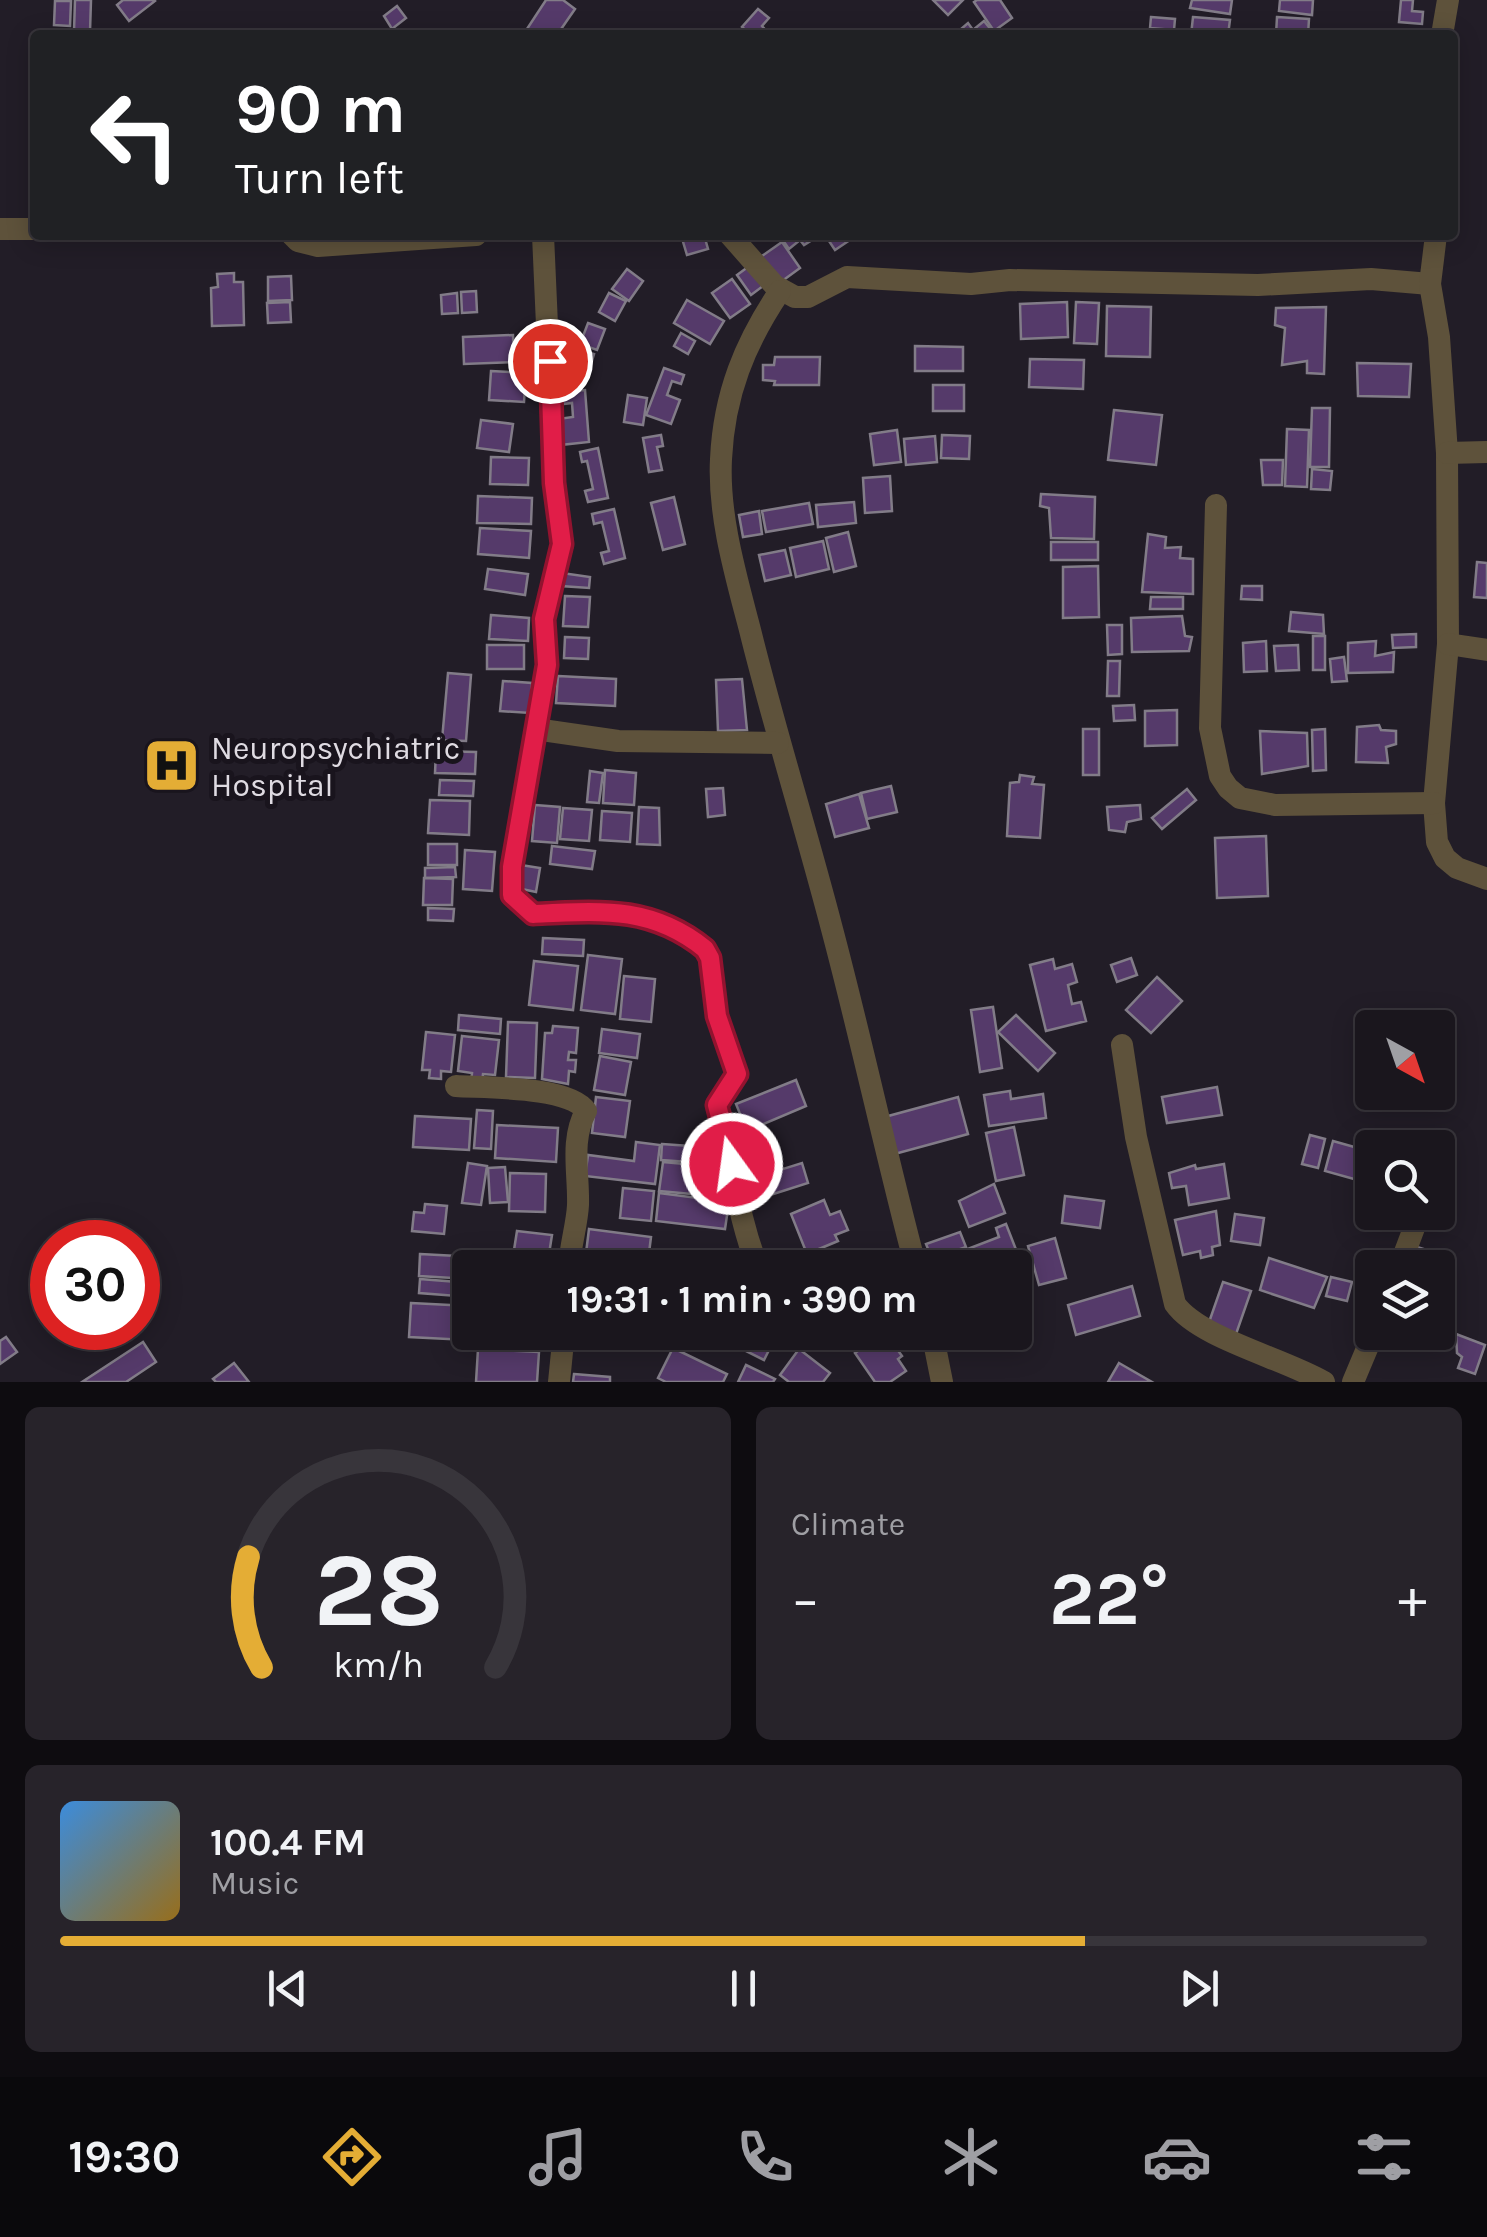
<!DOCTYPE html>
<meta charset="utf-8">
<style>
:root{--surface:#1a161d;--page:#27232a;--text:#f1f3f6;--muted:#9f9fa4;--line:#38353b;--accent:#e4ad35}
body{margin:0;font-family:Karla,sans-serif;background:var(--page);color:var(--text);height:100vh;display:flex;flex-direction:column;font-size:38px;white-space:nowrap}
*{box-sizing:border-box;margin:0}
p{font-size:32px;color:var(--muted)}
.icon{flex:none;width:55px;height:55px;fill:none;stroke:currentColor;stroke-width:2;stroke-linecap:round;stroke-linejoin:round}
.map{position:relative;height:1382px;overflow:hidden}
.details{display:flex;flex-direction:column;gap:25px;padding:25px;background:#0e0c10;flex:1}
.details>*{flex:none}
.banner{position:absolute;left:30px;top:30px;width:1428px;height:210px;border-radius:10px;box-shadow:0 5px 25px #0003,0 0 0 2px var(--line);background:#202124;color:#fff;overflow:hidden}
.needle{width:65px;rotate:140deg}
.controls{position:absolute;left:1355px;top:1010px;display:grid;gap:20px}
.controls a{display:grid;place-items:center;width:100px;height:100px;border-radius:10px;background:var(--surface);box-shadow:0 5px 25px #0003,0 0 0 2px var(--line);font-size:50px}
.speed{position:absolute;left:30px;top:1220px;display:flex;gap:20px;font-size:50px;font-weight:700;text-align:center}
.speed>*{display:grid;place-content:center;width:130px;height:130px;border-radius:50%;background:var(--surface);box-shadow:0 5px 25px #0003,0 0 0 2px var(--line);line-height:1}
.speed .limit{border:15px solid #d22;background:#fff;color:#111}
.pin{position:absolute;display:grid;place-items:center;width:85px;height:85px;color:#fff;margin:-42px;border:5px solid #fff;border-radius:50%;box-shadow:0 2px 10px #0007}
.me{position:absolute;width:110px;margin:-55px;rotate:346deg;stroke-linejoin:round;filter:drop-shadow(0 0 8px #0008)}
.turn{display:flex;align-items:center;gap:35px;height:210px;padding:0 40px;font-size:45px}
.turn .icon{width:130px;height:130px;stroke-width:2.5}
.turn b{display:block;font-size:70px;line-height:85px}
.big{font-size:75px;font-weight:700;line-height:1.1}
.details .widget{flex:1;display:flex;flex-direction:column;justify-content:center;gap:15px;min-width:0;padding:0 35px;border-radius:15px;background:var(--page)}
.details .dial{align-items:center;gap:0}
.dial svg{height:260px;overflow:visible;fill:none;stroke:var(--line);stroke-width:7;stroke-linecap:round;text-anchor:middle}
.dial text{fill:var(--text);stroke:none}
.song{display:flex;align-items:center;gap:30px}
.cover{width:120px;height:120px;border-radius:15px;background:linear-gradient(135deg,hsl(210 70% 55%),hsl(40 70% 35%))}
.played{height:10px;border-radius:5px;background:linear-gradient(90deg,var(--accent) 75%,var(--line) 75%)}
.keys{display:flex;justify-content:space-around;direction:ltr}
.heat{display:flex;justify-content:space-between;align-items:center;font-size:55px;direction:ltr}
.details .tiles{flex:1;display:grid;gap:25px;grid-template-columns:1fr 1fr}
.widget:last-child{grid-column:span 2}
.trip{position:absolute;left:452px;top:1250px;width:580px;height:100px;border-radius:10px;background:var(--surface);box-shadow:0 5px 25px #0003,0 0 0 2px var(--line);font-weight:700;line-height:100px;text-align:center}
.tab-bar{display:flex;height:160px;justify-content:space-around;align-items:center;background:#0a090c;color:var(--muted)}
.tab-bar .icon{width:70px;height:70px}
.tab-bar .active{color:var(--accent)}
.tab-bar b{font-size:45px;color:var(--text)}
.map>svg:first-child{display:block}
</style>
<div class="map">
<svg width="1487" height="1382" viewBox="0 0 1487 1382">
<rect width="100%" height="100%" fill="#221d27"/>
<!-- building -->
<g fill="#553a6a" stroke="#827c88" stroke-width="2.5">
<path d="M75 0H91L90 32 74 31Z"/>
<path d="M123 0H154L155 1 129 21 117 5Z"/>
<path d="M546 0H563L575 9 557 35H523Z"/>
<path d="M933 0H963L948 15Z"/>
<path d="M977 0H1000L1012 18 994 31 974 2Z"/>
<path d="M1192 0H1232L1230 14 1190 8Z"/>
<path d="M1280 0H1313L1312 15 1279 11Z"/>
<path d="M1401 0H1413L1412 11 1423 12 1422 24 1399 22Z"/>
<path d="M55 1H71L70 26 54 25Z"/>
<path d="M397 6 406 18 392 29 384 16Z"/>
<path d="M758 9 769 18 762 26 770 35H751L742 27Z"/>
<path d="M1151 17 1175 19 1174 30 1150 28Z"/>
<path d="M1193 17 1230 20 1228 35H1191Z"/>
<path d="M1277 17 1309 19 1308 35H1276Z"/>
<path d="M984 21 992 31 986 35H964L960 30 968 23 973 30Z"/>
<path d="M681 235H704L708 249 687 255Z"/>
<path d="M787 235H809L812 240 804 245 800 240 789 249 782 239Z"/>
<path d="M825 235H851L853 238 835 250Z"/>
<path d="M782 242 800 268 778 284 759 258Z"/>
<path d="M752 264 767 283 751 295 737 275Z"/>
<path d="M627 269 643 281 629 301 612 289Z"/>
<path d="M234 273V282H243L244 325 212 326 211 288 218 287 217 274Z"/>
<path d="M291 276 292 300 268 301V277Z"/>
<path d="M732 279 750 304 730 318 712 293Z"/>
<path d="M476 291 477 312 462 313 461 292Z"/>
<path d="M457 293 458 313 442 314 441 295Z"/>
<path d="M609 293 626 301 615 321 599 312Z"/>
<path d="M687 300 724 321 710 344 674 323Z"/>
<path d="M290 302 291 322 268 323 267 303Z"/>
<path d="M1067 302 1068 337 1021 339 1020 304Z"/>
<path d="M1076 302 1099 303 1097 344 1074 343Z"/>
<path d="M1107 306 1151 307 1150 357 1106 356Z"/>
<path d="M1326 307 1324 374 1307 373V361L1282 365 1285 328 1275 325 1276 308Z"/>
<path d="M588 323 605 329 597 350 580 344Z"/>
<path d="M681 333 695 341 688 354 674 346Z"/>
<path d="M513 335 514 362 464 364 463 337Z"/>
<path d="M915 346 963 347V371H915Z"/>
<path d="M575 348 594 354 587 378 568 372Z"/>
<path d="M775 357H820L819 385H774L775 381 763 380V365H774Z"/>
<path d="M1030 359 1084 360 1083 389 1029 387Z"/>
<path d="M1357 363 1411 364 1409 397 1358 396Z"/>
<path d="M664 368 684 375 681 384 672 381 667 395 680 400 671 424 646 415Z"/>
<path d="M491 371 526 373 524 402 489 400Z"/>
<rect x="933" y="385" width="31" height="26"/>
<path d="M585 390 589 442 560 445 558 419 573 417 572 403 563 404 562 392Z"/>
<path d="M628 395 647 398 643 425 624 422Z"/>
<path d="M1312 408H1330L1329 467H1310Z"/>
<path d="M1114 410 1162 415 1156 465 1108 460Z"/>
<path d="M481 420 513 424 509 452 477 448Z"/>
<path d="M1287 429 1309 430 1307 487 1285 486Z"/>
<path d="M897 430 901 462 874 465 870 434Z"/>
<path d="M661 435 663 446 657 447 662 470 649 472 643 438Z"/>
<path d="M942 435 970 436 969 459 941 458Z"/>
<path d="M935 436 937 462 906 465 904 439Z"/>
<path d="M598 448 608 498 588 502 585 491 593 489 587 461 582 462 580 452Z"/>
<path d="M491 457 529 458 528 485 490 484Z"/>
<path d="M1261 460H1283L1282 485H1263Z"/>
<path d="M1312 469 1332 471 1330 490 1311 489Z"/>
<path d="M890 476 892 511 865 513 863 478Z"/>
<path d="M1041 494 1095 497 1094 539 1051 538 1049 508 1040 506Z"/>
<path d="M478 496 532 498 531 524 477 523Z"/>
<path d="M674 497 685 544 663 550 651 503Z"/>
<path d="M854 502 856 523 818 527 816 505Z"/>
<path d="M809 503 813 524 766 532 762 511Z"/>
<path d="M614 509 625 558 604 564 601 553 609 551 602 522 594 524 592 514Z"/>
<path d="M759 511 762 534 743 537 739 515Z"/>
<path d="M480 528 531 531 529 558 478 554Z"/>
<path d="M848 532 856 566 834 572 826 538Z"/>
<path d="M1148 534 1166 537 1165 548 1181 547 1180 558 1193 559V594L1142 592Z"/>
<path d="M823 541 829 569 796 577 790 548Z"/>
<rect x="1051" y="542" width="47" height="18"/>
<path d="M785 550 791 575 765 581 759 555Z"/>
<path d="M1477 562 1487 563V598L1474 597Z"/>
<path d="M1098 566 1099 617 1063 618V567Z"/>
<path d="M488 569 528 574 525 595 485 589Z"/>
<path d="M562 573 590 577 589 588 561 586Z"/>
<path d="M1242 586H1262V600L1241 599Z"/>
<path d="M565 596 590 597 588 627 563 626Z"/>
<path d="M1151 597H1183V609H1150Z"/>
<path d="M1291 612 1323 615 1324 634 1289 631Z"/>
<path d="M491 615 529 618 528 641 489 639Z"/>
<path d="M1182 616 1185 636 1192 637 1189 651 1132 652 1131 618Z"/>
<path d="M1107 625H1122V654L1108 655Z"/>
<path d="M1416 634V647L1393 648 1392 635Z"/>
<rect x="1313" y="636" width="12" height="34"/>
<path d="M565 637 589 638 588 659 564 658Z"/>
<path d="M1266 641 1267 671 1244 672 1243 643Z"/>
<path d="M1376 641 1375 656 1394 652 1393 672 1348 673V643Z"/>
<rect x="487" y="645" width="37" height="24"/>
<path d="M1298 645 1299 670 1276 671 1274 646Z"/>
<path d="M1344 657 1347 681 1332 682 1330 659Z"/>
<path d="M1108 661H1120L1119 696H1107Z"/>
<path d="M448 673 471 675 466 741 442 740Z"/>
<path d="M558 676 616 679 615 706 556 703Z"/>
<path d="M742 679 747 730 718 731 716 680Z"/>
<path d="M503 681 532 683 530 713 500 711Z"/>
<path d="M1134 705 1135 720 1114 721 1113 706Z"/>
<path d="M1177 710V745L1145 746V711Z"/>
<path d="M1379 725 1381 730 1396 731V744L1386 747 1388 763 1356 762 1357 727Z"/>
<rect x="1083" y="729" width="16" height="46"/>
<path d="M1325 729 1326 770 1313 771 1312 730Z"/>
<path d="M1260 731 1307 733 1308 766 1262 774Z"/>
<path d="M436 751 476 752 475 774 435 773Z"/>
<path d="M605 770 636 773 634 805 603 803Z"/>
<path d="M590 771 603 773 599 803 587 802Z"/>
<path d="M1020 775 1034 777 1032 784 1044 785 1040 838 1007 836 1010 783 1019 782Z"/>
<path d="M440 780 474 781 473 796 439 795Z"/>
<path d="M891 786 897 812 867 819 861 793Z"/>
<path d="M723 788 725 815 708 817 706 789Z"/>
<path d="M1187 789 1196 800 1162 829 1152 818Z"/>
<path d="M859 794 869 828 835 837 826 804Z"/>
<path d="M430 800 470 801 469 835 428 833Z"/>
<path d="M535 805 560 807 557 843 532 841Z"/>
<path d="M1140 805 1141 819 1127 822 1125 832 1109 830 1107 807Z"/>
<path d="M639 807 659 808 660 845 637 844Z"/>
<path d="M563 808 592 810 589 841 560 839Z"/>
<path d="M602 811 632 813 630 842 600 840Z"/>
<path d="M1266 836 1268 896 1217 898 1215 838Z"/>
<rect x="428" y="844" width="29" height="21"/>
<path d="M552 846 595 851 592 869 550 864Z"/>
<path d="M465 850 495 852 492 891 463 889Z"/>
<path d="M521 865 540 868 536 892 517 888Z"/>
<path d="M455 867 456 877 425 878V868Z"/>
<path d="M424 878 453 879 452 905H423Z"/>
<path d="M428 908 454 909 453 921 428 920Z"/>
<path d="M543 938 584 940 583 956 542 954Z"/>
<path d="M588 955 622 959 615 1014 581 1010Z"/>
<path d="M1131 958 1137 975 1117 982 1111 965Z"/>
<path d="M1053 959 1055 969 1072 964 1077 982 1068 985 1072 1004 1081 1002 1086 1021 1046 1031 1030 965Z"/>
<path d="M534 961 578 966 573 1010 529 1005Z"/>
<path d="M624 976 655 979 651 1022 620 1019Z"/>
<path d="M1157 977 1182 1001 1151 1033 1126 1010Z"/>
<path d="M993 1007 1002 1068 980 1072 971 1010Z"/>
<path d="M459 1015 501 1019 500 1034 458 1030Z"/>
<path d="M1016 1015 1055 1053 1038 1071 998 1032Z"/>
<path d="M508 1022 537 1023 535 1078 506 1077Z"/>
<path d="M553 1026 578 1028 576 1053 569 1052 568 1060H576L575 1072 569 1071 568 1084 542 1079 545 1033H552Z"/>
<path d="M602 1029 640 1034 637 1058 599 1053Z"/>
<path d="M426 1032 455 1035 451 1072 441 1071V1079L429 1078 430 1070H422Z"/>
<path d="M462 1036 499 1040 495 1075 483 1074 482 1083 471 1082 472 1073 458 1071Z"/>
<path d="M600 1056 631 1062 625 1095 594 1090Z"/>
<path d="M796 1080 806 1106 747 1131 736 1104Z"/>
<path d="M1217 1087 1222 1115 1167 1123 1162 1097Z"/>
<path d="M1010 1091 1011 1099 1043 1094 1046 1118 989 1126 984 1095Z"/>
<path d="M596 1097 630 1101 625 1137 592 1133Z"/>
<path d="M958 1097 968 1134 891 1155 881 1118Z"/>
<path d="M477 1110 493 1111 491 1149 474 1148Z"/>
<path d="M415 1116 471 1119 469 1150 413 1147Z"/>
<path d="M497 1125 558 1128 556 1162 495 1158Z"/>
<path d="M1014 1127 1024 1175 996 1181 986 1133Z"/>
<path d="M1310 1135 1325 1139 1318 1168 1302 1164Z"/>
<path d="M1333 1141 1372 1152V1184L1325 1171Z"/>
<path d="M636 1142 660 1145 655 1184 585 1176 588 1155 634 1161Z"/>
<path d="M662 1144 718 1148 717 1164 661 1160Z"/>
<path d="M663 1162 728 1168 725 1197 659 1191Z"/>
<path d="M468 1163 487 1166 481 1205 462 1203Z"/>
<path d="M802 1163 808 1183 748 1202 741 1182Z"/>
<path d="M1224 1164 1229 1198 1189 1205 1186 1186 1172 1188 1169 1173 1195 1165 1196 1169Z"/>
<path d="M505 1167 508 1202 490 1203 488 1168Z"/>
<path d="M510 1173 546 1174 545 1212 509 1211Z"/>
<path d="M994 1184 1005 1213 969 1227 959 1201Z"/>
<path d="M623 1188 654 1191 651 1221 620 1218Z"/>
<path d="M659 1193 729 1202 725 1229 656 1221Z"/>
<path d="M1065 1196 1104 1201 1100 1228 1062 1223Z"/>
<path d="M824 1200 830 1215 840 1211 848 1230 835 1235 838 1241 807 1254 791 1214Z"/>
<path d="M425 1204 447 1206 444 1234 412 1231 414 1212 424 1213Z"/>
<path d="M1216 1211 1220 1245 1212 1247 1213 1255 1201 1258 1200 1251 1183 1255 1175 1220Z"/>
<path d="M1235 1214 1264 1218 1260 1245 1231 1241Z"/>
<path d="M1006 1224 1022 1265 1012 1268 1009 1259 988 1268H972L965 1250 999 1237 996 1228Z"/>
<path d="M589 1229 651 1237 648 1261 586 1253Z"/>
<path d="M517 1231 552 1235 549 1254 514 1250Z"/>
<path d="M960 1232 966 1247 932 1259 926 1244Z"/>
<path d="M1055 1238 1066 1278 1039 1285 1028 1246Z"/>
<path d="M1417 1247 1443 1255 1438 1268 1415 1261Z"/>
<path d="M420 1254 476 1257 475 1268H470V1279L419 1276Z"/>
<path d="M498 1258 538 1259 537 1268H497Z"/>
<path d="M1269 1258 1327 1277 1314 1308 1260 1290Z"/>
<path d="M1331 1277 1352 1282 1347 1301 1326 1296Z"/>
<path d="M420 1279 470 1283V1297L419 1293Z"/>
<path d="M1223 1282 1251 1291 1235 1337 1207 1328Z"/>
<path d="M1132 1286 1140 1316 1076 1335 1068 1305Z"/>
<path d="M411 1303 469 1306 467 1340 409 1337Z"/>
<path d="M477 1332H535L533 1348 476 1341Z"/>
<path d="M723 1332H778L764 1360 720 1338Z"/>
<path d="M1456 1334 1485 1345 1475 1374 1458 1368 1462 1357 1457 1353Z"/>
<path d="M6 1337 17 1352 0 1364V1341Z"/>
<path d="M879 1337 883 1342 889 1338 902 1356 898 1359 906 1371 890 1382H875L855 1353Z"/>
<path d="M143 1342 156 1362 126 1382H82Z"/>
<path d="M673 1348 727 1374 723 1382H666L658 1378Z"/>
<path d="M478 1349 539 1352 537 1382H476Z"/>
<path d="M799 1349 830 1373 823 1382H789L780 1375Z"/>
<path d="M234 1363 249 1382H216L213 1379Z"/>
<path d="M1119 1363 1152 1382H1108Z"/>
<path d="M746 1365 775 1379 773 1382H738Z"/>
<path d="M574 1374 610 1377V1382H573Z"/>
</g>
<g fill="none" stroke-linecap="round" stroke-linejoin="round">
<!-- minor -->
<g stroke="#5e523b" stroke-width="22">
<path d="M1442 35 1448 0"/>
<path d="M0 229H35"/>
<path d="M292 235 298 241 318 246 476 235"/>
<path d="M543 235 554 483 563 544 544 619 547 665 512 867V895L533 914C598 911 651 906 705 949L710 958 717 1016 737 1074 717 1105C732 1160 737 1215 758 1268"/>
<path d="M730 235 775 286 795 297H808L847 277 971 284 1010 280 1258 285 1371 279 1430 284"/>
<path d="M1436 235 1430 284 1439 337 1447 453 1448 644 1434 803 1437 842 1445 858 1457 868 1487 879"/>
<path d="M780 291C745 343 724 394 721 459 718 516 736 576 750 630 775 731 806 829 832 929 862 1042 886 1155 916 1268"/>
<path d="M1447 453 1487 452"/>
<path d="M1216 505 1210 728 1220 776 1228 788 1240 798 1275 805 1434 803"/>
<path d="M1448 644 1487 650"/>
<path d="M535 729 618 741 778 743"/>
<path d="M1122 1045 1136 1137 1175 1304C1199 1338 1283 1358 1324 1382"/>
<path d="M456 1086C485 1088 570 1086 586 1111 570 1140 579 1173 578 1205 577 1225 570 1246 569 1268"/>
<path d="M1438 1168 1440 1162"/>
<path d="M1399 1268 1420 1212"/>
<path d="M813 1332H821"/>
<path d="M932 1332 942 1382"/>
<path d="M559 1382 564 1332"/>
<path d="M1353 1382 1374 1332"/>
</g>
</g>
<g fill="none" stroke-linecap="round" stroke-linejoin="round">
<defs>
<path id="route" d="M550 361 554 483 562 544 544 619 547 665 512 867V895L533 914C598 911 651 905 705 949L710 958 717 1016 737 1074 717 1105 732 1164"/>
</defs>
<!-- route casing -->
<use href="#route" stroke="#92132f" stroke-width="25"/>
<!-- route -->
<use href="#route" stroke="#e11d48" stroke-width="18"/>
</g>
<!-- icons -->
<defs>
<symbol id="hospital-square" viewBox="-11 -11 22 22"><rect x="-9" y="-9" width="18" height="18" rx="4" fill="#e4ad35" stroke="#19141d"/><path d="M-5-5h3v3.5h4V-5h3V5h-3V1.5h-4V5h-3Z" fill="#111"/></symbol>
</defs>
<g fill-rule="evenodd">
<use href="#hospital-square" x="140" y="734" width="63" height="63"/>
</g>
<g text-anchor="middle" stroke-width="10" stroke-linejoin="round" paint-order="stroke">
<!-- poi labels -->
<g font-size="32" fill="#dfdbe2" stroke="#19141d" text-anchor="start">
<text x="211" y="759">Neuropsychiatric<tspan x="211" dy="37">Hospital</tspan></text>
</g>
</g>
</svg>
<div class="controls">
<a><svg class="needle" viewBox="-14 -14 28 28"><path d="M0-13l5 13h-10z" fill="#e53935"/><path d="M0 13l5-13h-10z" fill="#9f9fa4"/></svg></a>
<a><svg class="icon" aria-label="search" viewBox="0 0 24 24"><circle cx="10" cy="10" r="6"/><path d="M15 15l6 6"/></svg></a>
<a><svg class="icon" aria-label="layers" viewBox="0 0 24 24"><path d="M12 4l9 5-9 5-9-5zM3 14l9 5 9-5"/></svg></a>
</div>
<div class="speed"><div class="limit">30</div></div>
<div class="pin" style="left:550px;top:361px;background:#d93025"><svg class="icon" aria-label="arrive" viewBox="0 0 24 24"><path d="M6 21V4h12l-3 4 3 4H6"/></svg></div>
<svg class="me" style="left:732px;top:1164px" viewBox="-20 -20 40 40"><circle r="17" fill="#e11d48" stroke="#fff" stroke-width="3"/><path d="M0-11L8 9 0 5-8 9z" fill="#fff"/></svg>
<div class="trip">19:31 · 1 min · 390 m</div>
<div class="banner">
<div class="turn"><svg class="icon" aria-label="left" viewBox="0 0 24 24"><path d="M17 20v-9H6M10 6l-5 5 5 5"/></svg><div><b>90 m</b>Turn left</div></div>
</div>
</div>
<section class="details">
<div class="tiles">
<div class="widget dial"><svg viewBox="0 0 100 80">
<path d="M14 69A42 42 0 1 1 86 69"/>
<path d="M14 69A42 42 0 0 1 10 35" stroke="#e4ad35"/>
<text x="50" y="56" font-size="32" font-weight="700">28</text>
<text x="50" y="72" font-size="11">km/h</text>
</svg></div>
<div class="widget"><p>Climate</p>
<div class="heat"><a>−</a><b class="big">22°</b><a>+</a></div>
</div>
<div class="widget">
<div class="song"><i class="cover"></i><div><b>100.4 FM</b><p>Music</p></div></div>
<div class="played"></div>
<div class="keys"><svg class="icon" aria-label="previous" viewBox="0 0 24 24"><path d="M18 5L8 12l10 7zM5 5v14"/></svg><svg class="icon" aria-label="pause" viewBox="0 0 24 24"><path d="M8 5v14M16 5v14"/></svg><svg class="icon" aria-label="next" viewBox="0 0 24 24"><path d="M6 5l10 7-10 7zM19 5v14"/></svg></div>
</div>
</div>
</section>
<nav class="tab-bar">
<b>19:30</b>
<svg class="icon active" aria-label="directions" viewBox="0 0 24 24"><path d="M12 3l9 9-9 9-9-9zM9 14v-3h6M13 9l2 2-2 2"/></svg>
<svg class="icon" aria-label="music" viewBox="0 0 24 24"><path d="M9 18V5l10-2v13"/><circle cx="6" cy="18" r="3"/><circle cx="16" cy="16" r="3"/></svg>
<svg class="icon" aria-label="phone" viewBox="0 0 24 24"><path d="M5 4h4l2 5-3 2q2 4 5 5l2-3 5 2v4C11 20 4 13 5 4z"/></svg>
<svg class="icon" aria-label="climate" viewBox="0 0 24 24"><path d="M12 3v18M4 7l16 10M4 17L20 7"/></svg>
<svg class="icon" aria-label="car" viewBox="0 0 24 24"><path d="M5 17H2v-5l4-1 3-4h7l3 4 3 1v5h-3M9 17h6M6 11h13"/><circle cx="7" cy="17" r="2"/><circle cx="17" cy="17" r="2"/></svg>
<svg class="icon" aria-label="filters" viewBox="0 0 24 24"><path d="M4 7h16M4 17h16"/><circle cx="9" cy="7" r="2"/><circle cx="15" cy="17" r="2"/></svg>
</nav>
